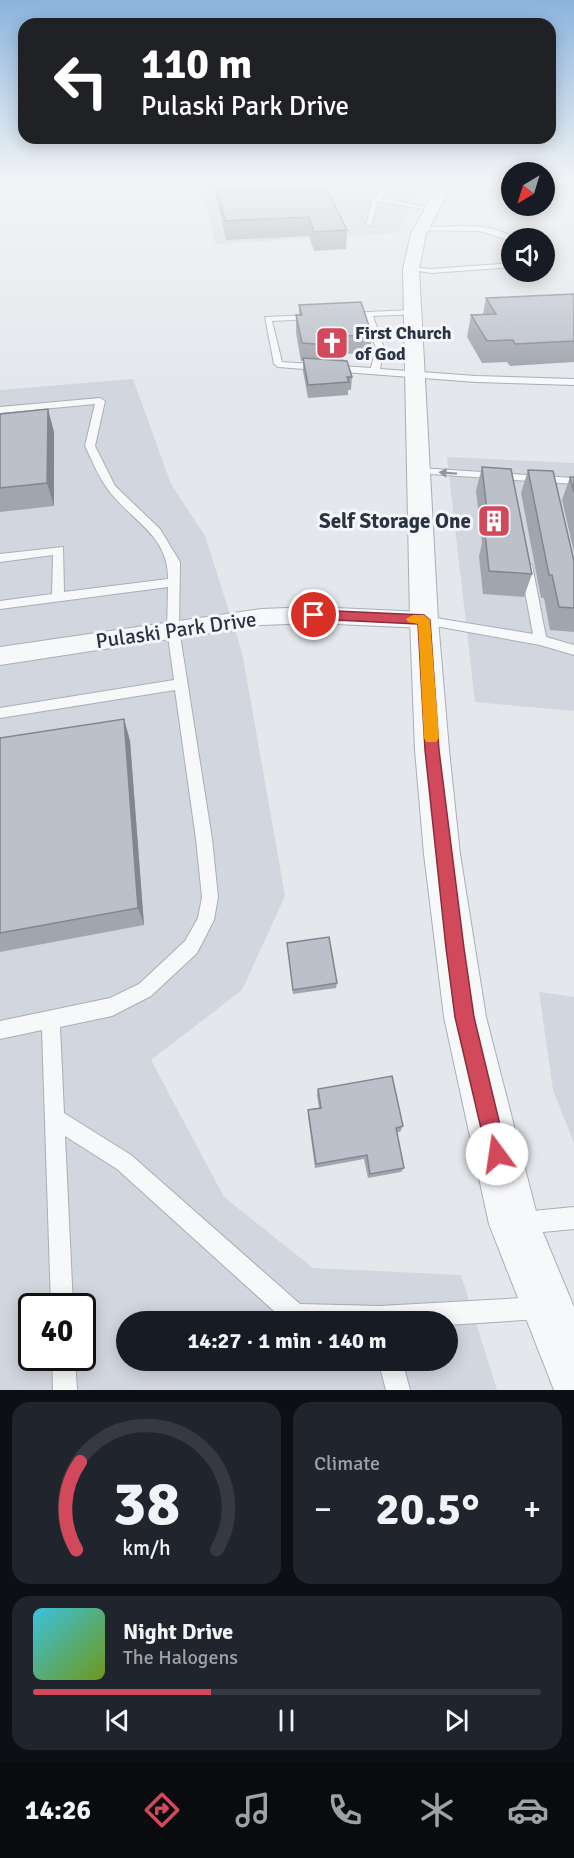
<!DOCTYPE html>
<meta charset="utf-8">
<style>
:root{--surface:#171b24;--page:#20242c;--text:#f1f3f6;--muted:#9ea1a6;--line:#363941;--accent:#d1495b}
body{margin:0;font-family:Signika,sans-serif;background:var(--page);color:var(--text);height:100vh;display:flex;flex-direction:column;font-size:22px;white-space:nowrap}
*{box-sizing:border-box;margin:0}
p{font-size:20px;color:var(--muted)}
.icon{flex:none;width:33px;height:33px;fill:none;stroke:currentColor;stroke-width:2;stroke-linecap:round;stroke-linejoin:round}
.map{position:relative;height:1390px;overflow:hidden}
.panel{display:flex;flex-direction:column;gap:12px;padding:12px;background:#0d0f14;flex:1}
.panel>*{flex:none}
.hud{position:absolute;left:18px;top:18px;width:538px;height:126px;border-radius:18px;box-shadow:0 3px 15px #0003;background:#202124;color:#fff;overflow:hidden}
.needle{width:39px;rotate:218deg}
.buttons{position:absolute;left:501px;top:162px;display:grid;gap:12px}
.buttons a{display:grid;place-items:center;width:54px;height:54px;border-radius:50%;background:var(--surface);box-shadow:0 3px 15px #0003;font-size:30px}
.speed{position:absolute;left:18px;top:1293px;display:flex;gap:12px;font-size:30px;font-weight:700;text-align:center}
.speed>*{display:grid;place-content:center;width:78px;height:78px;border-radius:50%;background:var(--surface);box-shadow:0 3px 15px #0003;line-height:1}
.speed .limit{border:3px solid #111;border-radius:9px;background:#fff;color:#111}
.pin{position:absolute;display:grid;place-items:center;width:51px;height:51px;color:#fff;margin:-26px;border:3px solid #fff;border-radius:50%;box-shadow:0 2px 6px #0007}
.me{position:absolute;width:66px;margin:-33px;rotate:346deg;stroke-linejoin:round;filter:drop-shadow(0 0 4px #0008)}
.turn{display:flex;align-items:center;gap:21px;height:126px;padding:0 24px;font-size:27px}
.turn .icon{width:78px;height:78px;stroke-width:2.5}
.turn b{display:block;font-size:42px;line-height:51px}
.big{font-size:45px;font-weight:700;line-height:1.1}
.panel .tile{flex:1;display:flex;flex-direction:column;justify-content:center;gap:9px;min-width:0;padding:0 21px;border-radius:18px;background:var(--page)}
.panel .dial{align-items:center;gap:0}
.dial svg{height:156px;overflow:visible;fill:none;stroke:var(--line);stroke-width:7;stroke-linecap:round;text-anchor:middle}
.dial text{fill:var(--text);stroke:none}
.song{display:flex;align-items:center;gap:18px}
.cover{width:72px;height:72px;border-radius:9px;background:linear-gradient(135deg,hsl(190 70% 55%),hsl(80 70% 35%))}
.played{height:6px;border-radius:3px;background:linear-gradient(90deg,var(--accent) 35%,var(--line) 35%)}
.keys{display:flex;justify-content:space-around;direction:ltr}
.heat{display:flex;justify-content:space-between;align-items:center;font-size:33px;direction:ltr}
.panel .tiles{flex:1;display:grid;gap:12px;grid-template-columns:1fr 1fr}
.tile:last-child{grid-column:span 2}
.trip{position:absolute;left:116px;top:1311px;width:342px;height:60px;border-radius:30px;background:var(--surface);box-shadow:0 3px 15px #0003;font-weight:700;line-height:60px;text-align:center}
.menu{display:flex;height:96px;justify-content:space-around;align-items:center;background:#090b0e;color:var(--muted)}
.menu .icon{width:42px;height:42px}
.menu .active{color:var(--accent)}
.menu b{font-size:27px;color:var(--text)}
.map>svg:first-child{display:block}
</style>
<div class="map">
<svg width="574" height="1390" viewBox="0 0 574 1390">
<rect width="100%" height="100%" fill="#e4e7ec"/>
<!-- built -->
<g fill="#d2d6de" fill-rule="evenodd">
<path d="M201 182H422L398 233 215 244Z"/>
<path d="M133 379 171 484 205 536 242 652 285 896 242 990 151 1060 224 1197 313 1268 461 1275 497 1390H0V390ZM32 1306H82V1358H32ZM126 1322H447V1360H126Z"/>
<path d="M447 457 574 463V711L475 702Z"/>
<path d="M539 992 574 997V1143L553 1090Z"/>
</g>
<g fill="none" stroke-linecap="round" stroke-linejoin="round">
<defs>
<g id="service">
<path d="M390 182H396L381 198 433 208 430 210 378 201 371 225 366 226 373 199Z"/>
<path d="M487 182H493L491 186 512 188V192L485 188Z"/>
<path d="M552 182H558L554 195 544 196V192L549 193Z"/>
<path d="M421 227C452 227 488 221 515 238H512V241L480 231 419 230Z"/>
<path d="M512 263V267L431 273 407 269 411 267 431 269Z"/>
<path d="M413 310H416V314L373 316 384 348 380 369 476 376 574 379V385L476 382 278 367 274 364 265 317 312 315 316 317 312 319 272 321 282 362 371 368 376 348 365 317H346V313Z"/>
<path d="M100 398 105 401 95 446 115 486 160 529 180 562 179 629 212 839 218 897 214 920 197 953 151 996 112 1016 60 1027 64 1113 131 1155 300 1304 380 1306 539 1297 547 1300 550 1308 547 1316 539 1319 447 1325V1322H286L117 1169 65 1136 73 1306H51L42 1030 0 1039V1021L110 998 139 984 185 941 198 918 202 897 196 839 175 690 0 718V708L174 680 167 629 168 587 0 609V601L52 594 53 555 0 562V554L63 547 64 592 168 579C169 534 129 520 107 488 98 476 92 460 85 446L95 404 0 413V407Z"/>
<path d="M419 468 574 478V484L415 473 414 471Z"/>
<path d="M526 561 532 565 546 637 574 645V655L540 645 424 624 418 620 424 616 533 634 520 565Z"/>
<path d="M574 1207V1229L522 1234 514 1231 511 1223 514 1215 522 1212Z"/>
<path d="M52 1358H75L77 1390H53Z"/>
<path d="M378 1360H402L410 1390H386Z"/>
</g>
<path id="minor" d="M314 607 424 612 432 614 436 620 432 626 424 628 314 623 261 625 0 665V647L261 609Z"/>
<path id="tertiary" d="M440 182H454L426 234 419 269 438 620 449 750 460 854 486 1017 539 1223 574 1307V1390H554L489 1224 444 1017 424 854 415 750 410 620 403 269 411 234Z"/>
</defs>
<!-- service casing -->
<use href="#service" stroke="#a9aeb7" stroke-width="2"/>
<!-- minor casing -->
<use href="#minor" stroke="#a9aeb7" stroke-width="2"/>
<!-- tertiary casing -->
<use href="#tertiary" stroke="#a9aeb7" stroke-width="2"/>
<!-- service -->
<use href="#service" fill="#f7f8fa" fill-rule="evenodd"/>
<!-- minor -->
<use href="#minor" fill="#f7f8fa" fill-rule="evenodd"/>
<!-- tertiary -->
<use href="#tertiary" fill="#f7f8fa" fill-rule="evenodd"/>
</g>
<!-- wall -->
<g fill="#a1a5ae">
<path d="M213 182H323L347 230 346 249 314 251 309 236 226 240 214 188Z"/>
<path d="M574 294V362L510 366 507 362 482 363 467 337 471 315 483 314 486 298Z"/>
<path d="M299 305 372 335 370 353 344 354 343 361 352 377 351 390H348V395L308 398 303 371V361H301L296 333V315H299Z"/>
<path d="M0 414 54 432V506L0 512Z"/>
<path d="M482 467 532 574 524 597 483 594 479 556 482 543 476 491Z"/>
<path d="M528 470 574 561V632L550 630 544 598H541L521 493Z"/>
<path d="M570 477H574V552L562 500Z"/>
<path d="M124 719 130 741 144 925 0 952V738Z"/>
<path d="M287 943 337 983 336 988 293 994Z"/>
<path d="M318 1089 403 1126 400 1132H397L404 1168 401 1172 368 1178 364 1159 315 1168 308 1116V1110L319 1108 317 1095Z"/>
</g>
<!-- shaded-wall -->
<g fill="#83868d">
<path d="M48 409 54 432V506L47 483Z"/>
<path d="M124 719 130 741 144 925 138 908Z"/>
</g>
<!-- building -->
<g fill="#bbc0ca" stroke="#83868d" stroke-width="1.5">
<path d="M215 182H323L347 230 314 232 309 217 225 221Z"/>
<path d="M574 294V341L515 344 513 340 487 341 471 315 496 314 486 298Z"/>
<path d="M361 302 372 335 341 336 344 346 302 343 296 315H302L299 305Z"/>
<path d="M303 358 347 361 352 377H347L349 382 308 385Z"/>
<path d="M48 409 47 483 0 488V414Z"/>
<path d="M482 467 511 469 532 574 489 571 485 533H487V527L489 528Z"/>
<path d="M528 470 553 471 574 561V608L559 607 552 575H549Z"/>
<path d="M570 477H574V492Z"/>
<path d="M124 719 138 908 0 933V738Z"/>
<path d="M329 937 337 983 293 990 287 943Z"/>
<path d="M392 1076 403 1126 396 1128 404 1168 370 1174 367 1155 316 1164 308 1110 321 1108 318 1089Z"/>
</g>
<!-- one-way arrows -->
<defs><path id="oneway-solid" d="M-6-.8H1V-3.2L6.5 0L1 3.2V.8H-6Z" transform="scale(1.5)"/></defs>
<use fill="#9196a0" href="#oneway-solid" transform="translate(448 473) rotate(-176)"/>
<!-- sky -->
<linearGradient id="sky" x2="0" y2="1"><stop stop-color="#8bb4dd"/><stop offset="0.48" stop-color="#f3f4f6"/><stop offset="1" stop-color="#f3f4f6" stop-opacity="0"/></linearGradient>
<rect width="574" height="377" fill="url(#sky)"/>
<!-- route -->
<path fill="#d1495b" stroke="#882f3b" stroke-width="1.5" d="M314 610 424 615 430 620 439 750 464 948 474 1017 507 1154 504 1162 497 1165 490 1162 487 1154 455 1017 446 948 425 750 418 624 314 619 308 615Z"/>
<!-- slow -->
<path fill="#f59e0b" d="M413 615H424L430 620 439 738 436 742H426L424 738 418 624 408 622 406 619Z"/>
<!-- icons -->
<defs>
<symbol id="church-square" viewBox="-11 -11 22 22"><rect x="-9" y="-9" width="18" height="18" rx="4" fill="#d1495b" stroke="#f4f6f9"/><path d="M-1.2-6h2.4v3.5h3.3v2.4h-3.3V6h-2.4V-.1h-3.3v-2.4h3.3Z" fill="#fff"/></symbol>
<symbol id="building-square" viewBox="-11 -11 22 22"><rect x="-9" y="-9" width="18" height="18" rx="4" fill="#d1495b" stroke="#f4f6f9"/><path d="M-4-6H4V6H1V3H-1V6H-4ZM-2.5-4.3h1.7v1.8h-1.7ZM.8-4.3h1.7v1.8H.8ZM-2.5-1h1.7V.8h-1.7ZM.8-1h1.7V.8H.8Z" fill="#fff"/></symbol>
</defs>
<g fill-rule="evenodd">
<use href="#church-square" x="313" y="324" width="38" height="38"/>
<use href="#building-square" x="475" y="502" width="38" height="38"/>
</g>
<g text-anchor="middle" stroke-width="6" stroke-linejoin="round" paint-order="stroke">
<!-- far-poi labels -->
<g font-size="18" font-weight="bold" fill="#2b3445" stroke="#f4f6f9" text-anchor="start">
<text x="355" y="339">First Church<tspan x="355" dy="21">of God</tspan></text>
</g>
<!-- poi labels -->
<g font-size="21" font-weight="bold" fill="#2b3445" stroke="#f4f6f9" text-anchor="end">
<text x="471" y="528">Self Storage One</text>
</g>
<!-- street labels -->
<g font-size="21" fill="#2b3445" stroke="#f4f6f9">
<text transform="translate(176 630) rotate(-8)" y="7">Pulaski Park Drive</text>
</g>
</g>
</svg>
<div class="buttons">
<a><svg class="needle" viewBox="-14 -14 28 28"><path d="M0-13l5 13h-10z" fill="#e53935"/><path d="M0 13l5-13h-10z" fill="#9ea1a6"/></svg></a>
<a><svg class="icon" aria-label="sound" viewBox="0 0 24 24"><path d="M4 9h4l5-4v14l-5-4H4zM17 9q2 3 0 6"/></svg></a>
</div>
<div class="speed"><div class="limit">40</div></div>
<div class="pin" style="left:314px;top:615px;background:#d93025"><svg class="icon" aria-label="arrive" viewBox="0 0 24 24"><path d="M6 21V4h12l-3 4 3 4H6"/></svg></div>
<svg class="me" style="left:497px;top:1154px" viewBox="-20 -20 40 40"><circle r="19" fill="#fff"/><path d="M0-13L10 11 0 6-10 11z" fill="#d1495b"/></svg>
<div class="trip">14:27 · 1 min · 140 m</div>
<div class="hud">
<div class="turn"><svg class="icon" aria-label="left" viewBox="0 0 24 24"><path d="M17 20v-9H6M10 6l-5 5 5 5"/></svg><div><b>110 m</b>Pulaski Park Drive</div></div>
</div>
</div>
<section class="panel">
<div class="tiles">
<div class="tile dial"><svg viewBox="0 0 100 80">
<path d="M14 69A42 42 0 1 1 86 69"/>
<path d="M14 69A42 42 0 0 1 16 24" stroke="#d1495b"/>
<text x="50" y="56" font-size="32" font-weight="700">38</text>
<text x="50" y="72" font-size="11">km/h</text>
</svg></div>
<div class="tile"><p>Climate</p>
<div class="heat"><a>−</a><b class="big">20.5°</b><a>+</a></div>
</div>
<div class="tile">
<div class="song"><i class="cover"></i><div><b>Night Drive</b><p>The Halogens</p></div></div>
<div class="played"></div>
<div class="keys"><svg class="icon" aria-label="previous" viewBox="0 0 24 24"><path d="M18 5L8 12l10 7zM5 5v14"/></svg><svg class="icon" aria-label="pause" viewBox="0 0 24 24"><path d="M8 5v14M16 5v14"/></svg><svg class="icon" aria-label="next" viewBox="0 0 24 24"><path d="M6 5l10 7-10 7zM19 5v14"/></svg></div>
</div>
</div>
</section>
<nav class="menu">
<b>14:26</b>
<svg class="icon active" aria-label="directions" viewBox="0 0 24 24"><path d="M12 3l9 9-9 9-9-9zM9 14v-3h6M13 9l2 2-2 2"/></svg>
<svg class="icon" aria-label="music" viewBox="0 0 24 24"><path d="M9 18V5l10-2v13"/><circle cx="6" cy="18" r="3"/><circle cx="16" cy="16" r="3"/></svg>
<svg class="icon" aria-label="phone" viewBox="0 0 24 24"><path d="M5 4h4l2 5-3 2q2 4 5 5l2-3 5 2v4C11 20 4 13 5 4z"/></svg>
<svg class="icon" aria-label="climate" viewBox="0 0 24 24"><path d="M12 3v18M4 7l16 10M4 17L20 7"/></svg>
<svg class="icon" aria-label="car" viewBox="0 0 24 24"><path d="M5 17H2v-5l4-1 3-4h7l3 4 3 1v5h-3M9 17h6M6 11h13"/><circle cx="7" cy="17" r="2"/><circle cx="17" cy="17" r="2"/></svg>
</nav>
